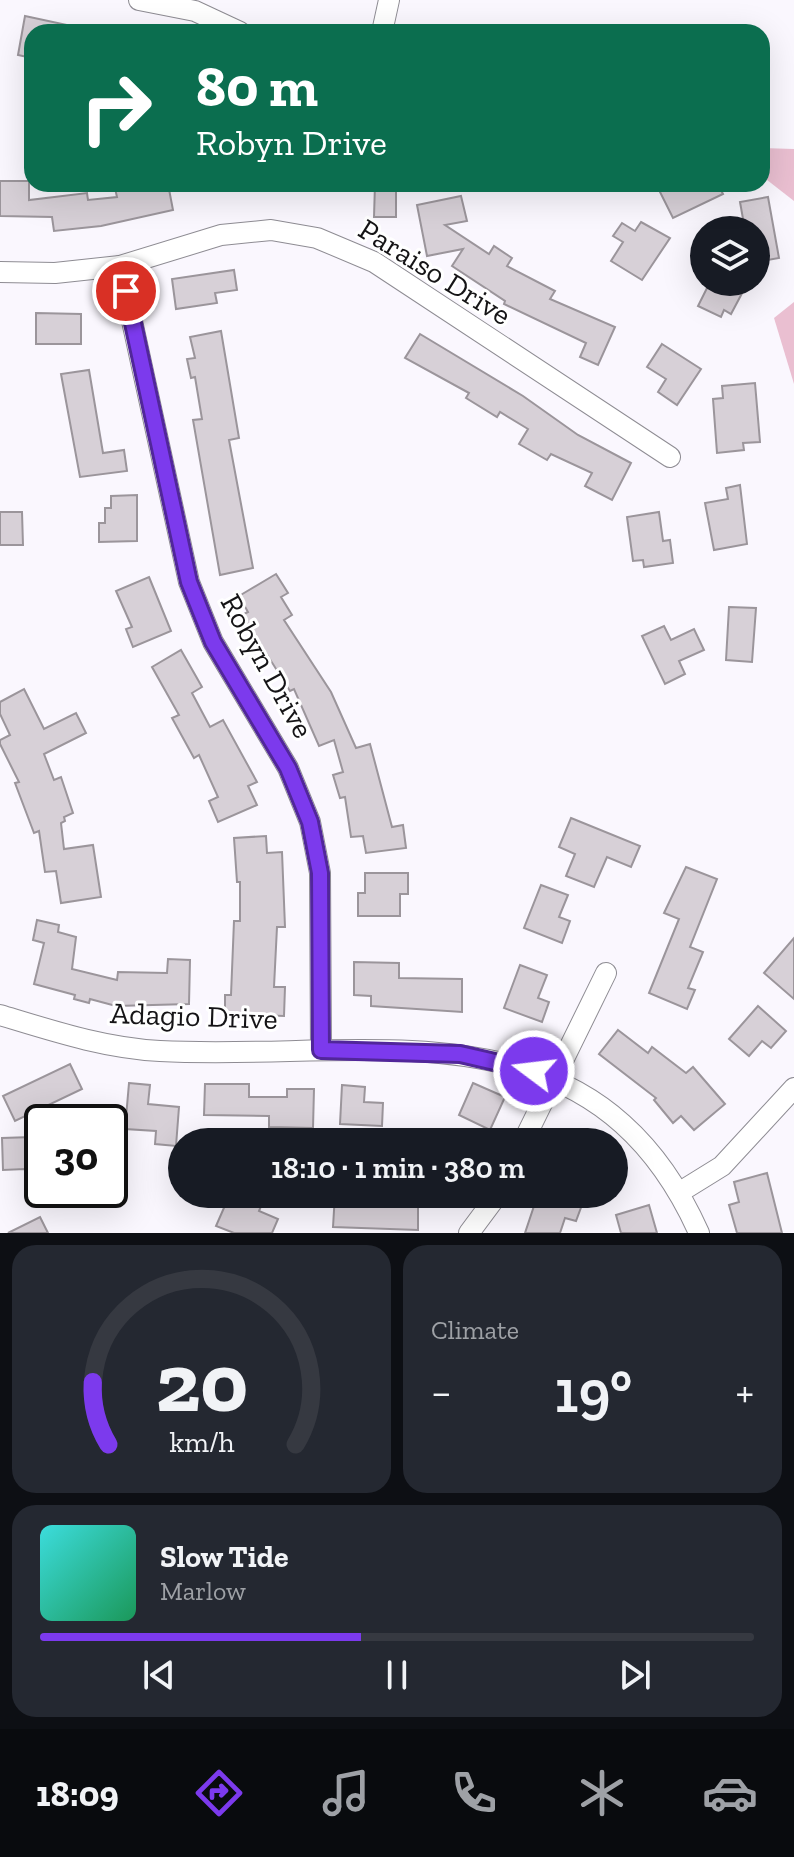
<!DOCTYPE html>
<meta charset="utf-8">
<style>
:root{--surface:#171b24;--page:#242831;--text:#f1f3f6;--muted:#9ea1a6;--line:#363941;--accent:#7c3aed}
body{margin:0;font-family:"Zilla Slab",serif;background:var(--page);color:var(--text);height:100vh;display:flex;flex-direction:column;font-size:30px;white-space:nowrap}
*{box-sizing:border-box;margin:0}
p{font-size:26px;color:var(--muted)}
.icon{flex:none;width:44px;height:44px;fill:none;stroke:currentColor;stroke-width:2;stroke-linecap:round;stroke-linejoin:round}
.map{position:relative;height:1233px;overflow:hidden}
.drawer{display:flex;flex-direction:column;gap:12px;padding:12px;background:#0d0f14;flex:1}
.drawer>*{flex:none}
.guide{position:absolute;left:24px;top:24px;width:746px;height:168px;border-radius:24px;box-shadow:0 8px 32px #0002;background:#0b6e4f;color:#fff;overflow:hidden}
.controls{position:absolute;left:690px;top:216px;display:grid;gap:16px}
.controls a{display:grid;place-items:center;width:80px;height:80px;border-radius:50%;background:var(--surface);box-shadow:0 8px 32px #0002;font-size:40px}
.speed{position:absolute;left:24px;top:1104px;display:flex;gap:16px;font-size:40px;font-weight:700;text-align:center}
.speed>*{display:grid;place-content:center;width:104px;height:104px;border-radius:50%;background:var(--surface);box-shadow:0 8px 32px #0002;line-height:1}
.speed .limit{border:4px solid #111;border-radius:12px;background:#fff;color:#111}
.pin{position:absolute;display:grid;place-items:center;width:68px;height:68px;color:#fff;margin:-34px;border:4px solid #fff;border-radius:50%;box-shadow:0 2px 8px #0007}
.me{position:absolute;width:88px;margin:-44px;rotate:285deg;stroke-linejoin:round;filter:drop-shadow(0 0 6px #0008)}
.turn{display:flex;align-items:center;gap:28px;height:168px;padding:0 40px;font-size:36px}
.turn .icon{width:104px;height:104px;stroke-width:2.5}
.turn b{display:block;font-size:56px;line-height:68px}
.big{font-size:60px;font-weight:600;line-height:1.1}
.drawer .card{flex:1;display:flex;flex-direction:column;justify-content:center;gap:12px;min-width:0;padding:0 28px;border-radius:24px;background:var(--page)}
.drawer .dial{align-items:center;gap:0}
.dial svg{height:208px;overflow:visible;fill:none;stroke:var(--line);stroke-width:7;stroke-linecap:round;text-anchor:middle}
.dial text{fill:var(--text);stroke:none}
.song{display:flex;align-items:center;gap:24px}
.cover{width:96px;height:96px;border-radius:12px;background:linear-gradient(135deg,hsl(180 70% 55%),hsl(150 70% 35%))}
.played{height:8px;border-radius:4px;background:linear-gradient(90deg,var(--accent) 45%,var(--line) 45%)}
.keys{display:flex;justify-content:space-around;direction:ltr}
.heat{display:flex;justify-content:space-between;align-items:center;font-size:44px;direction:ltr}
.drawer .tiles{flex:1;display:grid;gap:12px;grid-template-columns:1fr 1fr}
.card:last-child{grid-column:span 2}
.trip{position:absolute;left:168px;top:1128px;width:460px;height:80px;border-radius:40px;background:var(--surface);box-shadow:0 8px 32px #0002;font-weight:600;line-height:80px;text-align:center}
.tabs{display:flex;height:128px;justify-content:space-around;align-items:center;background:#090b0e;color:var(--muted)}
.tabs .icon{width:56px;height:56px}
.tabs .current{color:var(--accent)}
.tabs b{font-size:36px;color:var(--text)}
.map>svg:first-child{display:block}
</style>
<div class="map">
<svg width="794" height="1233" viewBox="0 0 794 1233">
<rect width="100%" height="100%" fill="#faf7fe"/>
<!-- green -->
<g fill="#eabfd1">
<path d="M762 148 794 149V201L762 176Z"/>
<path d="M794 302V384L774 318Z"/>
</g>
<!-- building -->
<g fill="#d7d0d7" stroke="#9b959b" stroke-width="2">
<path d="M25 16 67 25 66 32H32V58L18 55Z"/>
<path d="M0 181H29V200L87 193 88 200 117 197 114 184H168L173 210 101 226 54 231 52 217 0 216Z"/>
<path d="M375 184H396V217H374Z"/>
<path d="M656 184H718L723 194 673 218Z"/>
<path d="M461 196 467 221 445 225 489 254 494 246 512 258 507 266 555 291 550 299 615 327 598 365 580 357 586 343 504 304 505 301 452 266 463 249 427 256 417 205Z"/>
<path d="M768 197 779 258 756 262V230H745L740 202Z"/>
<path d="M641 222 670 238 642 280 611 261 623 242 613 236 622 223 635 231Z"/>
<path d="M234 270 237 290 215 293 217 303 176 309 172 279Z"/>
<path d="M710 282H748L731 314 724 310 721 317 698 306Z"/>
<path d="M36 313 81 314V344H36Z"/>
<path d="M221 331 239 438 229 440 253 568 220 575 193 420 202 419 195 377 191 378 187 359 195 358 190 337Z"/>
<path d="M420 334 523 396 578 435 631 463 612 500 585 486 592 473 551 454 547 460 519 444 528 429 500 412 497 417 466 398 469 393 405 358Z"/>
<path d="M662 344 701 369 677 405 658 392 666 379 647 367Z"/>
<path d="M89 370 103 453 124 450 127 471 80 477 61 374Z"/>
<path d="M755 383 760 442 743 443 744 450 717 453 713 399 723 398 722 386Z"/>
<path d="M740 485 747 544 714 550 705 503 728 499 726 488Z"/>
<path d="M137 495V541L99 542V523H105V508H111V496Z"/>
<path d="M0 512H22L23 545H0Z"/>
<path d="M659 512 663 541 670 540 673 563 644 567 643 560 633 561 627 517Z"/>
<path d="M276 574 288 593 281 597 292 615 284 620 331 692 356 748 370 744 392 827 403 825 406 848 366 853 363 836 351 837 345 797 340 798 333 775 343 772 334 740 319 746 294 689 290 691 242 615 248 612 239 596Z"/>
<path d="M149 577 171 631 133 647 126 629 132 627 116 591Z"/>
<path d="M729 607 756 608 752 662 726 660Z"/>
<path d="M664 626 671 640 694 629 704 650 679 661 685 674 665 684 642 636Z"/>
<path d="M181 650 202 687 192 693 210 727 223 720 257 782 248 786 257 805 218 822 209 801 218 797 199 755 194 758 172 718 179 715 152 667Z"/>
<path d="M24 689 44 729 76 713 86 733 44 754 54 780 61 777 73 813 64 817 65 821 61 823 64 849 93 845 101 897 61 903 56 871 45 872 39 831 34 833 15 783 19 782 0 744V740L10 735 0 714V702Z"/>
<path d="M571 818 640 846 631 867 607 857 594 887 566 876 575 854 559 847Z"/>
<path d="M266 836 267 853 282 852 285 927H277L274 987H285L284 1016 225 1014V995H231L234 921H240V882H237L234 838Z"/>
<path d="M686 867 717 879 690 947 703 952 688 988 695 990 687 1009 649 993 679 919 664 913Z"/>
<path d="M365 873H408V894H400V916H358V893H365Z"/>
<path d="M541 885 568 895 559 917 570 921 562 943 524 928Z"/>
<path d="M37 920 59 925 58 932 76 937 72 969 117 980 118 972 167 973 168 959 190 960 189 1004 116 1006 90 999 89 1003 74 999 75 995 34 984 44 943 33 940Z"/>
<path d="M794 938V999L764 973Z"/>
<path d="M354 962 399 963V978L462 979V1012L371 1006V996L354 995Z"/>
<path d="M520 965 547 975 538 998 549 1002 542 1022 504 1008Z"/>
<path d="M758 1006 786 1031 771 1048 762 1041 749 1056 729 1039Z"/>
<path d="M618 1030 648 1053 652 1047 686 1073 693 1067 725 1104 694 1130 681 1116 673 1123 654 1100 656 1098 599 1054Z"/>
<path d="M70 1064 82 1089 15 1121 3 1096Z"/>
<path d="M129 1083 150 1085 148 1104 179 1107 176 1146 155 1144 156 1131 125 1129Z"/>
<path d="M473 1083 505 1097 490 1130 459 1115Z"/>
<path d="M205 1084H249V1097H287V1089H314L313 1128 269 1127V1116L204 1115Z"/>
<path d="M342 1085 365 1087 364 1102 383 1103 382 1126 340 1124Z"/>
<path d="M33 1137H42V1195H26L25 1169 3 1170 2 1138Z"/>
<path d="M767 1173 782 1233H737L729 1205 739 1202 734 1182Z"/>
<path d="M230 1194H266L259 1211 278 1219 272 1233H234L216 1226Z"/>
<path d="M335 1194 418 1196V1230L333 1227Z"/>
<path d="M538 1194H586L576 1221 565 1218 560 1233H525Z"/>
<path d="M649 1205 657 1233H621L616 1215Z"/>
<path d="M40 1217 48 1233H8Z"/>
</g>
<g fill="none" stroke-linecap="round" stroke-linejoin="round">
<defs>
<g id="minor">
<path d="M139 0 195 11 240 32"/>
<path d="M382 32 389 0"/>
<path d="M120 266 189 582 213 642 288 768 310 822 320 873 321 1050"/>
<path d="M0 272 55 273 120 266 221 235 271 230 317 238 374 262 670 457"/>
<path d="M0 1015C53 1031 104 1048 160 1051 369 1062 592 994 699 1233"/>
<path d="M523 1142 606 973"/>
<path d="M680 1192 722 1166 794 1088"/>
<path d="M469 1233 498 1194"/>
</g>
</defs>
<!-- minor casing -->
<use href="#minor" stroke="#8e8c93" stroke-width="22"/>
<!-- minor -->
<use href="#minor" stroke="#fff" stroke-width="20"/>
</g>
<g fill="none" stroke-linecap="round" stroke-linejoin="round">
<defs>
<path id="route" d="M126 291 189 582 213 642 288 768 310 822 320 873 321 1050 460 1054 534 1071"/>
</defs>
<!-- route casing -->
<use href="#route" stroke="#51269a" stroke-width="20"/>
<!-- route -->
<use href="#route" stroke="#7c3aed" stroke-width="14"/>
</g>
<g text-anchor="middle" stroke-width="6" stroke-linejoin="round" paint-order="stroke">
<!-- street labels -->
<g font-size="30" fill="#151416" stroke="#fff">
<text transform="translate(435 272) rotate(32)" y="10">Paraiso Drive</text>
<text transform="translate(267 666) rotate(61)" y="10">Robyn Drive</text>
<text transform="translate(194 1016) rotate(2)" y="10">Adagio Drive</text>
</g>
</g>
</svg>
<div class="controls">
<a><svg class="icon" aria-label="layers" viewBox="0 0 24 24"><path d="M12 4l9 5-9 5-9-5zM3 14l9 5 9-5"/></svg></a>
</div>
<div class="speed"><div class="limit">30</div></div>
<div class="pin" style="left:126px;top:291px;background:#d93025"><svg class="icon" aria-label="arrive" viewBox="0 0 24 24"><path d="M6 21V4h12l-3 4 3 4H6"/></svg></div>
<svg class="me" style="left:534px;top:1071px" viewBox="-20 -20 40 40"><circle r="17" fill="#7c3aed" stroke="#fff" stroke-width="3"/><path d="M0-11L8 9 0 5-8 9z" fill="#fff"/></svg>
<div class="trip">18:10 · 1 min · 380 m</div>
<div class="guide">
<div class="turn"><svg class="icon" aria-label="right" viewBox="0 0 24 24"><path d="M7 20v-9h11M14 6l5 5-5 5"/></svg><div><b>80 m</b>Robyn Drive</div></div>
</div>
</div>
<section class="drawer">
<div class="tiles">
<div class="card dial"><svg viewBox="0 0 100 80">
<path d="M14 69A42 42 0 1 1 86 69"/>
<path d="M14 69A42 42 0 0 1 8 45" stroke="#7c3aed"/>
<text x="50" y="56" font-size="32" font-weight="700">20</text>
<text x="50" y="72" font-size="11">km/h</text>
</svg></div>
<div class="card"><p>Climate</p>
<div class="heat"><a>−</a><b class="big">19°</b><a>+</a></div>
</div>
<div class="card">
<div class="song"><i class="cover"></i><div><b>Slow Tide</b><p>Marlow</p></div></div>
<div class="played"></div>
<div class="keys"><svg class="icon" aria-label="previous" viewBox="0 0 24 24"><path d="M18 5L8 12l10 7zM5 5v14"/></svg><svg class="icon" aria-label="pause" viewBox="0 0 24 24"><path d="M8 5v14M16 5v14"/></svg><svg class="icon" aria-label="next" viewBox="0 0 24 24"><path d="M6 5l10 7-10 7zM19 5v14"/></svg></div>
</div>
</div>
</section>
<nav class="tabs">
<b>18:09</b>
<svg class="icon current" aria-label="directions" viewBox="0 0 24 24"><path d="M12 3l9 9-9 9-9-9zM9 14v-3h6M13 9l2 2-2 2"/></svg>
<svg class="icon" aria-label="music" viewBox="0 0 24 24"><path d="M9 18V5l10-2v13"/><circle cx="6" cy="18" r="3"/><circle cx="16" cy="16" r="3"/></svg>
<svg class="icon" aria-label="phone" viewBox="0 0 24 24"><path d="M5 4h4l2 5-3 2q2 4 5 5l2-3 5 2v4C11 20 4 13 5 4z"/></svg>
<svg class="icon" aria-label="climate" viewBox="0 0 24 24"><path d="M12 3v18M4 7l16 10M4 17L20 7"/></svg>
<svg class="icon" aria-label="car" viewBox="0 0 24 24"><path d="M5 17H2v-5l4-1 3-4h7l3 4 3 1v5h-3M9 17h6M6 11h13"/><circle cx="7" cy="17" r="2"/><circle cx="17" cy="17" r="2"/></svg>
</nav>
